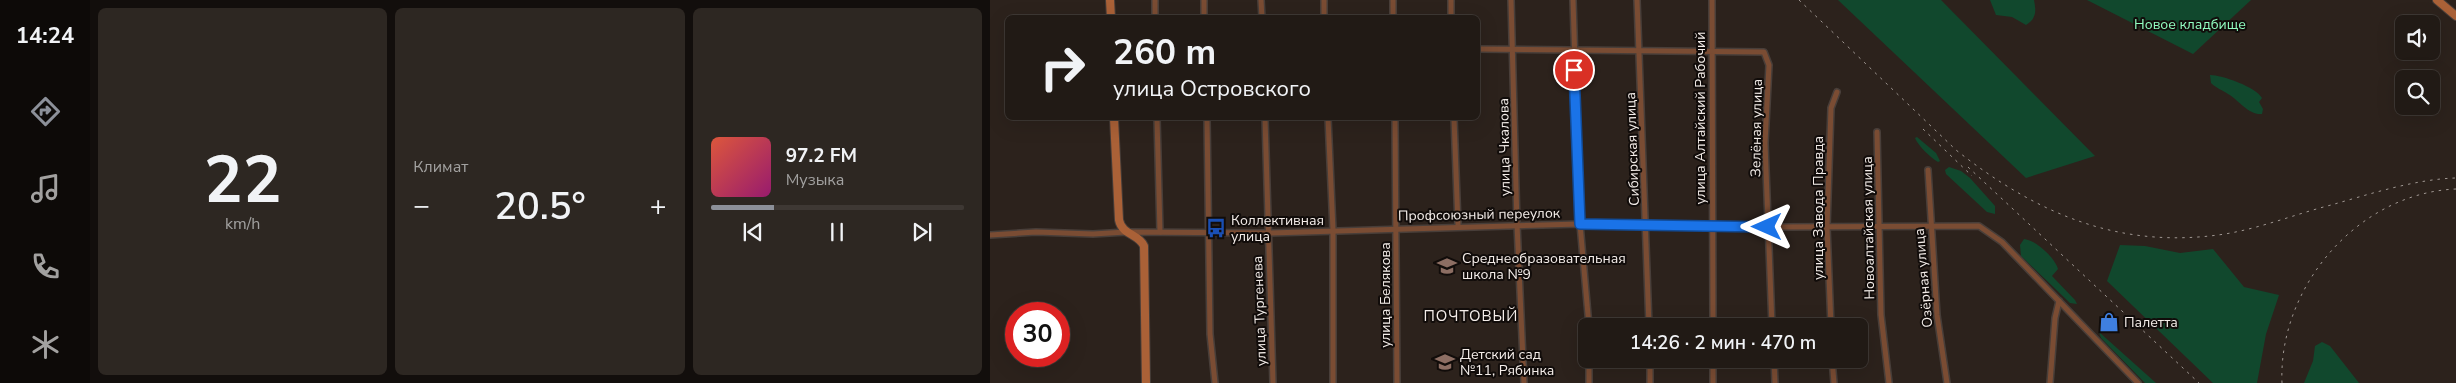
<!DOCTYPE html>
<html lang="ru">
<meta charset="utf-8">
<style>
:root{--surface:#211a15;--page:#2d2722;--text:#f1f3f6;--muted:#a2a1a0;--line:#3e3834;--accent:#8c9099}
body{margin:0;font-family:"Nunito Sans",sans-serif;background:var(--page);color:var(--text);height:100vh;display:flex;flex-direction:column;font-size:19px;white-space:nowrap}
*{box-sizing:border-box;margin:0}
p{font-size:16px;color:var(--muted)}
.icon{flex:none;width:28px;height:28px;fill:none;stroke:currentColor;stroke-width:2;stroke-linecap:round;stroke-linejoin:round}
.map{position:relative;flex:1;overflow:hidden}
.panel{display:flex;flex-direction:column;gap:8px;padding:8px;background:#120e0c;width:900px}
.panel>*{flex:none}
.guide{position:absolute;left:15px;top:15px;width:475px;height:105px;border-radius:8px;box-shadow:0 5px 20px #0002,0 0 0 1px var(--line);background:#211a15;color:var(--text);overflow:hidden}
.tools{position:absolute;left:1405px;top:15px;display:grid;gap:10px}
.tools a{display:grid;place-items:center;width:45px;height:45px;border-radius:8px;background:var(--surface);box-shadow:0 5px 20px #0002,0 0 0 1px var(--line);font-size:25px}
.speed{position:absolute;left:15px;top:302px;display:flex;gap:10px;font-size:25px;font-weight:700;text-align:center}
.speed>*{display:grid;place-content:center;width:65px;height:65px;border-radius:50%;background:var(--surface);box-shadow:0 5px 20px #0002,0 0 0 1px var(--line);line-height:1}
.speed .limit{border:8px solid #d22;background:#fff;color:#111}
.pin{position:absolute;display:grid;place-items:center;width:42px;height:42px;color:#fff;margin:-21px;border:2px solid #fff;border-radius:50%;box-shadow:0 1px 5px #0007}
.me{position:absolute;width:55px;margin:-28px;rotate:270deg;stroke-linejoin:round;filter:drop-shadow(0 0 4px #0008)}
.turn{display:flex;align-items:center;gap:18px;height:105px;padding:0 25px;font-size:22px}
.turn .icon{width:65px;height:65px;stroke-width:2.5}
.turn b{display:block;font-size:35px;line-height:42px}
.big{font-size:38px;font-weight:600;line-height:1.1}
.panel .widget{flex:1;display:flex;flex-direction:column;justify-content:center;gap:8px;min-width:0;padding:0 18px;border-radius:8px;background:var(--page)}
.panel .dial{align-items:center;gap:0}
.dial b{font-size:65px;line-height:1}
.song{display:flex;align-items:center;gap:15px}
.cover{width:60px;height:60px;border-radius:8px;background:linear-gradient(135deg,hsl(10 70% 55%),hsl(320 70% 35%))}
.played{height:5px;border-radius:2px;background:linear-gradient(90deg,var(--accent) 25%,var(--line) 25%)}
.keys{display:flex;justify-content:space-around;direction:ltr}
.heat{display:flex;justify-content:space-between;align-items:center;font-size:28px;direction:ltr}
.panel .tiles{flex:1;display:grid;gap:8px;grid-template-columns:repeat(3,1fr)}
.trip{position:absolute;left:588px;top:318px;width:290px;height:50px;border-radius:8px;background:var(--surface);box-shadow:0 5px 20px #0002,0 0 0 1px var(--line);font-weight:600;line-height:50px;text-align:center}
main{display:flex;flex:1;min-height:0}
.tabs{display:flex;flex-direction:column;width:90px;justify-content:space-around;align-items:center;background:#0d0a08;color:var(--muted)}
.tabs .icon{width:35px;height:35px}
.tabs .selected{color:var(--accent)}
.tabs b{font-size:22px;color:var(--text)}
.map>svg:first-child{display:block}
</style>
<main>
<nav class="tabs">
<b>14:24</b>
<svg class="icon selected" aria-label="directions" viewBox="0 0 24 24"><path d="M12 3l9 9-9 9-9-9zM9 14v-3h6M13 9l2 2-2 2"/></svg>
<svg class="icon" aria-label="music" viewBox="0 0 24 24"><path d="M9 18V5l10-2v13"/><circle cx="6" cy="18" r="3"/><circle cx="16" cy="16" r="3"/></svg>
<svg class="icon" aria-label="phone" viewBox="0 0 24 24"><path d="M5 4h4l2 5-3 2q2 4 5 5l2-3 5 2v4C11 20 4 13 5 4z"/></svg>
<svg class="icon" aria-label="climate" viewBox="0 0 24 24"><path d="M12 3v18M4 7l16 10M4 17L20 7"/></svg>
</nav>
<section class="panel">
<div class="tiles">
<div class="widget dial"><b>22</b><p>km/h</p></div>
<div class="widget"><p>Климат</p>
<div class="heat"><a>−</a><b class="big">20.5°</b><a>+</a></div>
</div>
<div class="widget">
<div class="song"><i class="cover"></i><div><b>97.2 FM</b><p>Музыка</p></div></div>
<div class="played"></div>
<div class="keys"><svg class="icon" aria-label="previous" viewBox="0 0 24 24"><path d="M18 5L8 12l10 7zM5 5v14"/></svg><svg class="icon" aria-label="pause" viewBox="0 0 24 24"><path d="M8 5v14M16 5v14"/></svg><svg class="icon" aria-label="next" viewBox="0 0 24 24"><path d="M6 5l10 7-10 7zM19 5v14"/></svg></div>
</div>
</div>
</section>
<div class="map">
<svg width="1466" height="383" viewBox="0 0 1466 383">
<rect width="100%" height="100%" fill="#2c221c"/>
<!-- green -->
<g fill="#11482d">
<path d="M848 0H951L1105 156 1036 178Z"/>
<path d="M1000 0H1044C1046 11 1047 18 1036 25L1022 17 1006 15Z"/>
<path d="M1097 0H1261L1203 54Z"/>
<path d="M1220 75C1232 75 1266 87 1272 98L1269 102 1273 109 1272 114C1258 115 1250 101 1238 94 1232 90 1226 88 1221 83Z"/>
<path d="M927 137 946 153 950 161 948 162C940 157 929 147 925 138Z"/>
<path d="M959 167 971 171 980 178 1005 206V214L997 212 956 174 955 170Z"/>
<path d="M1034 239C1046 240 1065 258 1068 269L1062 276 1085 300 1087 304 1080 303 1031 256 1030 245Z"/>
<path d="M1130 245 1155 246 1190 253 1223 249 1254 287 1289 295 1276 334 1267 383H1223L1117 281Z"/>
<path d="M1109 332 1166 383H1155L1111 338Z"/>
<path d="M1332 342 1340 346 1369 383H1314L1323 361 1325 346Z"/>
</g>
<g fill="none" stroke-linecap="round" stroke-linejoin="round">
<defs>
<g id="street">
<path d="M165 0V18"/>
<path d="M214 0V18"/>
<path d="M271 0 272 18"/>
<path d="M334 0V18"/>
<path d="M403 0V18"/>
<path d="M461 0V18"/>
<path d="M521 0 527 224 534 383"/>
<path d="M583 0 590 224 599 326"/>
<path d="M647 0 659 326"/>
<path d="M722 0 723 326"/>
<path d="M488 49 774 52 779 65 775 143 782 326"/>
<path d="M167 118 170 232"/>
<path d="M217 118 220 334 225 383"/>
<path d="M275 118 283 383"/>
<path d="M338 118 343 230V383"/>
<path d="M405 118 407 383"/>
<path d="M464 118 468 225"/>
<path d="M887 132 891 315 899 383"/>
<path d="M938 170 947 315 957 383"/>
<path d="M0 235 46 232 103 234 136 232 278 233 590 224 777 227 989 226 1012 242 1148 383"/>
<path d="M841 326 837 227 841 108 847 92"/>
<path d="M599 359V383"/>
<path d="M660 359V383"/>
<path d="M723 359V383"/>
<path d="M784 359 785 383"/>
<path d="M842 359 844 383"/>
<path d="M1060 383 1065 318 1069 301"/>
</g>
<g id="secondary">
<path d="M120 0 121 18"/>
<path d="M1447 0 1466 16"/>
<path d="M124 118 129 220C132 235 149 234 154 246L156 383"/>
</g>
</defs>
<!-- street casing -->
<use href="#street" stroke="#483e39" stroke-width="8"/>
<!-- secondary casing -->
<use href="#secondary" stroke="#483e39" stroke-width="10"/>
<!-- street -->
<use href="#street" stroke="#7a4c33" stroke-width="5"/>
<!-- secondary -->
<use href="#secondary" stroke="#aa6137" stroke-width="8"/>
<!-- rail -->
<g stroke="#a09893" stroke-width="1" stroke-dasharray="2.5 5" stroke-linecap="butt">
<path d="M809 0 966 150C1047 214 1130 250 1235 234 1271 228 1306 214 1341 205 1380 194 1426 179 1466 178"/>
<path d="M933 129 982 176"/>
<path d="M978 167 1209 383"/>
<path d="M1292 383C1288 287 1368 193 1466 189"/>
</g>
</g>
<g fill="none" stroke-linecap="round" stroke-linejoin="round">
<defs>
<path id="route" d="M584 70 590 224 777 227"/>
</defs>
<!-- route casing -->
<use href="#route" stroke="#114b97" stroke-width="12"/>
<!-- route -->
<use href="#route" stroke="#1a73e8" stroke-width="9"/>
</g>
<!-- icons -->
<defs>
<symbol id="bus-bare" viewBox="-9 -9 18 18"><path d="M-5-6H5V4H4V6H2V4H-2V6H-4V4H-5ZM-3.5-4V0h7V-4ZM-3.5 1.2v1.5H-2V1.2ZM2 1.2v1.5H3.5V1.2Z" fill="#1a4fb4" stroke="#110c0a" stroke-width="2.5" paint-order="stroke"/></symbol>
<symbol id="school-bare" viewBox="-9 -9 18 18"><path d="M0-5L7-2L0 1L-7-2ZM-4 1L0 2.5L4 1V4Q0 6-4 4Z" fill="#8d6e63" stroke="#110c0a" stroke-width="2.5" paint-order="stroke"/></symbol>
<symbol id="shop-bare" viewBox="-9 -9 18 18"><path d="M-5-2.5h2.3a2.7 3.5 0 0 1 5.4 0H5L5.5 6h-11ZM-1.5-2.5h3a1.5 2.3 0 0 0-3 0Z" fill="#3f7fe0" stroke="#110c0a" stroke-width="2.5" paint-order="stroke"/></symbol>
</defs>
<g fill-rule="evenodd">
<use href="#bus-bare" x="212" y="214" width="28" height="28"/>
<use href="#school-bare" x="443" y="252" width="28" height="28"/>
<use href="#shop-bare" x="1105" y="308" width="28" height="28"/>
<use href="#school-bare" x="441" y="348" width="28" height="28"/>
</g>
<g text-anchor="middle" stroke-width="4" stroke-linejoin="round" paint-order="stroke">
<!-- park labels -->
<g font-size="14" fill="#91fdc0" stroke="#110c0a">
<text x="1200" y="29">Новое кладбище</text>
</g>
<!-- street labels -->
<g font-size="14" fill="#f4ede9" stroke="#110c0a">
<text transform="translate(710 118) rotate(-90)" y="5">улица Алтайский Рабочий</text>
<text transform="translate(766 128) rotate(-89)" y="5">Зелёная улица</text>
<text transform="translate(514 147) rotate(-91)" y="5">улица Чкалова</text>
<text transform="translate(642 149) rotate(-92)" y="5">Сибирская улица</text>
<text transform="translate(828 208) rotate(-90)" y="5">улица Завода Правда</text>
<text transform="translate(489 214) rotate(-1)" y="5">Профсоюзный переулок</text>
<text transform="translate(878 228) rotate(-91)" y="5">Новоалтайская улица</text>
<text transform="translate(933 278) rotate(-95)" y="5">Озёрная улица</text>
<text transform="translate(395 295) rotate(-90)" y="5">улица Белякова</text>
<text transform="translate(269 311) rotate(-92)" y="5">улица Тургенева</text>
</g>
<!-- poi labels -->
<g font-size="14" fill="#f4ede9" stroke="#110c0a" text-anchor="start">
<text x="241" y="225">Коллективная<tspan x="241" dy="16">улица</tspan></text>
<text x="472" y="263">Среднеобразовательная<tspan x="472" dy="16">школа №9</tspan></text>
<text x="1134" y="327">Палетта</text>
<text x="470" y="359">Детский сад<tspan x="470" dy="16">№11, Рябинка</tspan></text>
</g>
<!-- neighbourhood labels -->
<g font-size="15" letter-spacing="1" fill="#f4ede9" stroke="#110c0a">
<text x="481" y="321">ПОЧТОВЫЙ</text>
</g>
</g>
</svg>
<div class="tools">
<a><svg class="icon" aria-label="sound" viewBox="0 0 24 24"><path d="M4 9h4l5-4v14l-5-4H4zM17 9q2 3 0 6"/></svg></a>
<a><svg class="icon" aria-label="search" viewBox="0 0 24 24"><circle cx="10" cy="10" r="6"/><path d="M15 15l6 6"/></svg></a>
</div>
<div class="speed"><div class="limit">30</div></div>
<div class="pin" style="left:584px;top:70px;background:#d93025"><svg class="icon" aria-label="arrive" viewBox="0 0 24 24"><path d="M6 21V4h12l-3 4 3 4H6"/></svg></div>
<svg class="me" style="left:777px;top:227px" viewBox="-20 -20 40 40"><path d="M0-17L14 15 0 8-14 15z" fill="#1a73e8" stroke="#fff" stroke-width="4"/></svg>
<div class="trip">14:26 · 2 мин · 470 m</div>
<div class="guide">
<div class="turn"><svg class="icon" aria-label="right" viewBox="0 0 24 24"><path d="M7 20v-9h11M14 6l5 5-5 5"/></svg><div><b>260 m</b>улица Островского</div></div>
</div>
</div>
</main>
